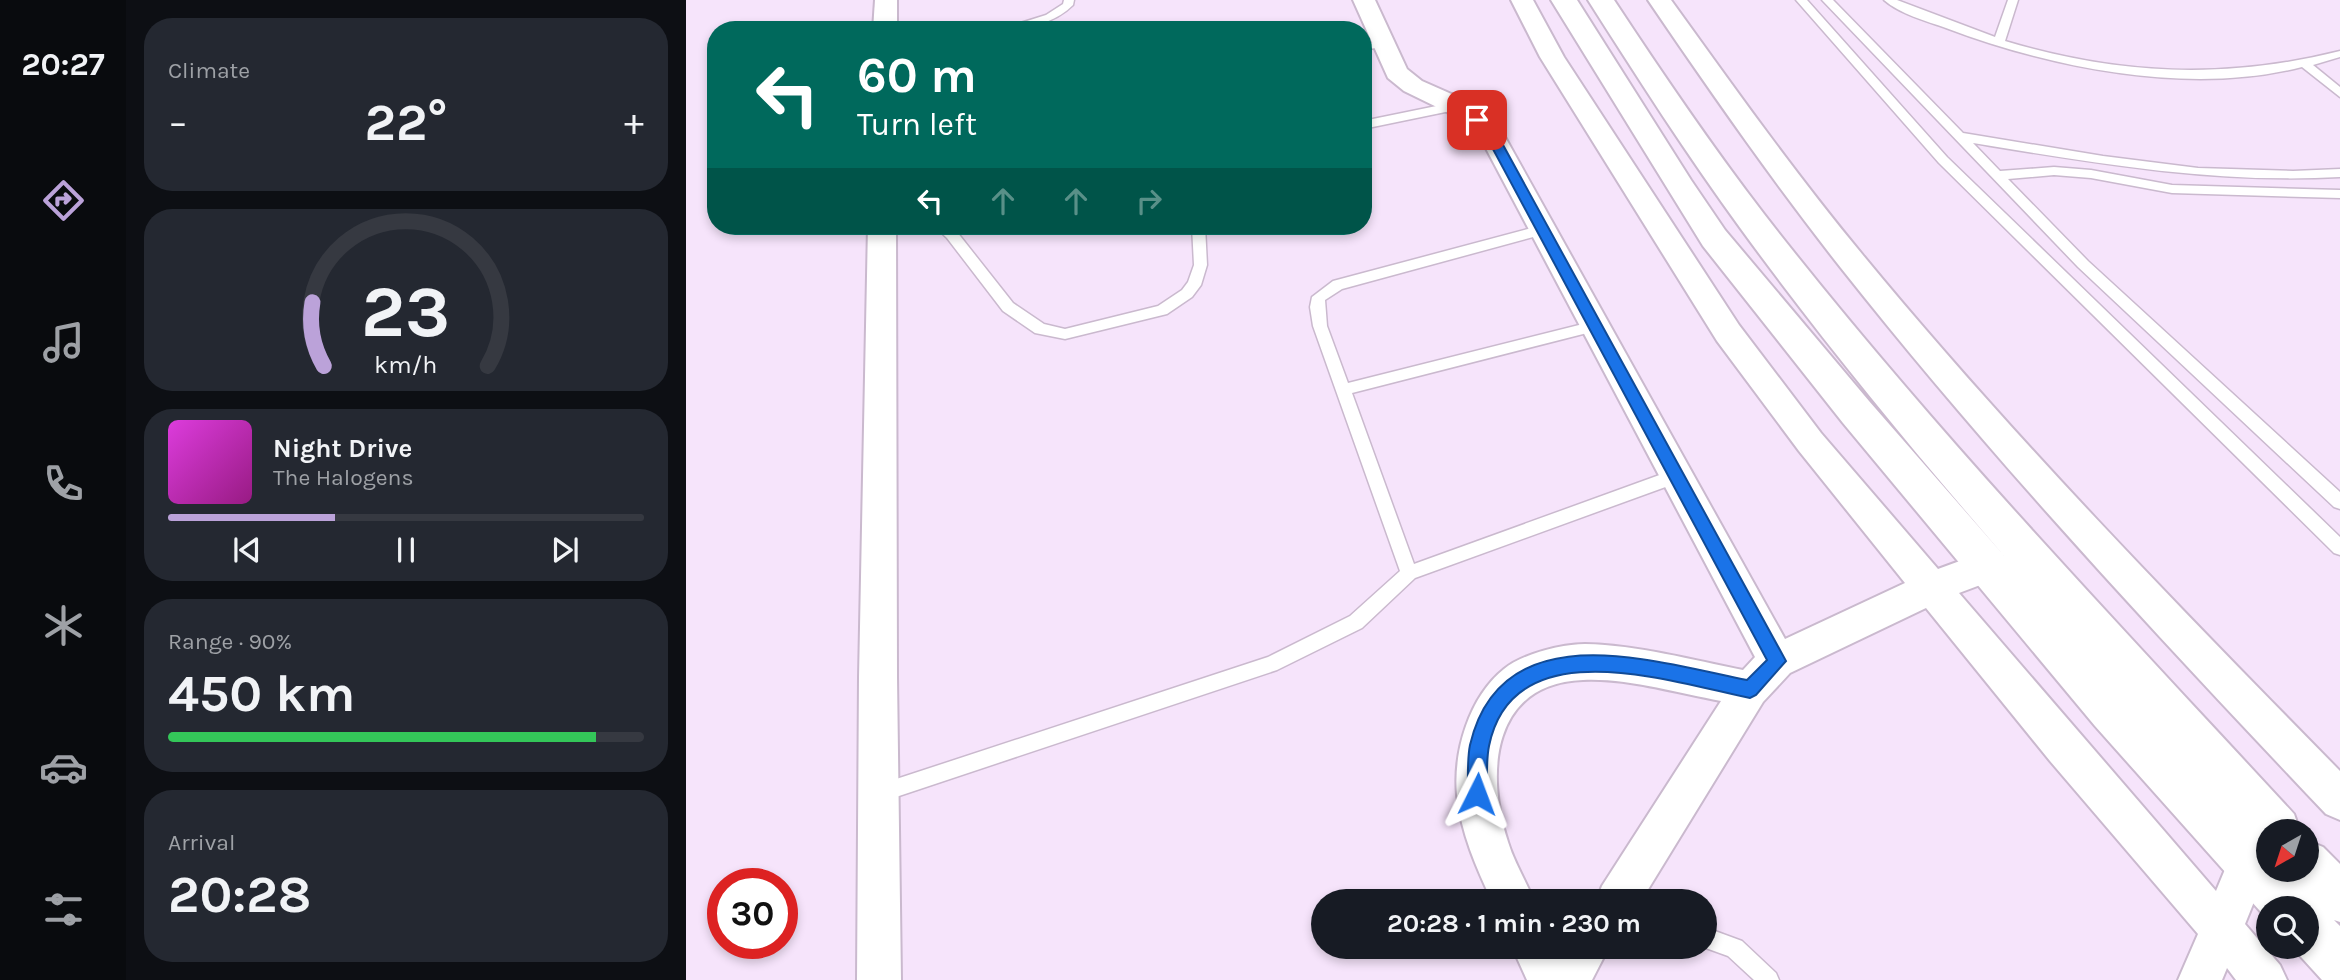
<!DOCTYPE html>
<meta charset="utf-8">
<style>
:root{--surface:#171b24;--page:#242831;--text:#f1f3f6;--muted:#9ea1a6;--line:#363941;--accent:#bba2d9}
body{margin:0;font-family:Karla,sans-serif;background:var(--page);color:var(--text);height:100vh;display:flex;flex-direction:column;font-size:26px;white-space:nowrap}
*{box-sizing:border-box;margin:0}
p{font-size:23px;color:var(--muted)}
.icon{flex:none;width:38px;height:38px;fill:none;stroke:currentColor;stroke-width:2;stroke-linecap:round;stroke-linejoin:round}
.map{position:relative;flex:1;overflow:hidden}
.panel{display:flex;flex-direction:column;gap:18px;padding:18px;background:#0d0f14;width:560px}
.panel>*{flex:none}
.banner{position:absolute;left:21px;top:21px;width:665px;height:214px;border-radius:28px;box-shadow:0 4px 10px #0003;background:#00695c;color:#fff;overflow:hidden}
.needle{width:46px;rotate:219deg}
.tools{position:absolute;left:1570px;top:819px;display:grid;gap:14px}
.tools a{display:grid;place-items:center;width:63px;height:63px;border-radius:50%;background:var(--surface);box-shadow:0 4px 10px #0003;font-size:35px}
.speed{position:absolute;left:21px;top:868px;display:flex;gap:14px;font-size:35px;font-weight:700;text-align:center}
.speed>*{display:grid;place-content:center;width:91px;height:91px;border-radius:50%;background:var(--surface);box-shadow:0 4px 10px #0003;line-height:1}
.speed .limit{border:10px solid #d22;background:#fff;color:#111}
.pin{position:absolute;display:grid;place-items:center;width:60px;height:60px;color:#fff;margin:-30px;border-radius:14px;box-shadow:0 4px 10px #0006}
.me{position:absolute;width:77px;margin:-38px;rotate:3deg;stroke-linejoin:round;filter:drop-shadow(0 0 5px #0008)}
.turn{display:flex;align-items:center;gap:24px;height:147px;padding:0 35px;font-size:32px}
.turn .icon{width:91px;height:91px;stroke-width:2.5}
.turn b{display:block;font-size:49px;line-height:60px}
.lanes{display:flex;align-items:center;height:66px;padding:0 35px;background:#0003;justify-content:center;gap:35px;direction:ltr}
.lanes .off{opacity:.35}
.big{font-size:52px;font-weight:700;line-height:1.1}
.panel .widget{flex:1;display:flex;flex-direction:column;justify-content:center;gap:10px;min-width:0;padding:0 24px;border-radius:28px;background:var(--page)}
.panel .dial{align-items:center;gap:0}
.dial svg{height:182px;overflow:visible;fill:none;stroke:var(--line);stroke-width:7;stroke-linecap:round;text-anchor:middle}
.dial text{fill:var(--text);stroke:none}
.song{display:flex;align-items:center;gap:21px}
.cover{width:84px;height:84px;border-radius:10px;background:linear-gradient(135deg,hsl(300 70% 55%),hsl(310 70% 35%))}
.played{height:7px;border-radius:4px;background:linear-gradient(90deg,var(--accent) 35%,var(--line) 35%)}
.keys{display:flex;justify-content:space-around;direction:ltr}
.heat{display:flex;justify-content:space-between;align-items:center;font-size:38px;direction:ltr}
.charge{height:10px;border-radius:5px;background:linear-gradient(90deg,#34c759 90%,var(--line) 0)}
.trip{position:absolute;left:625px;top:889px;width:406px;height:70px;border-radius:35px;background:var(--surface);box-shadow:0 4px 10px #0003;font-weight:700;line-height:70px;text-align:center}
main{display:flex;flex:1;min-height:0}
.menu{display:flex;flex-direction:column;width:126px;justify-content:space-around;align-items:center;background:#090b0e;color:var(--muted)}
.menu .icon{width:49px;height:49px}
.menu .on{color:var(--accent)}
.menu b{font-size:32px;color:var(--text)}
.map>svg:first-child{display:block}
</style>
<main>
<nav class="menu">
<b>20:27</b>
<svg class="icon on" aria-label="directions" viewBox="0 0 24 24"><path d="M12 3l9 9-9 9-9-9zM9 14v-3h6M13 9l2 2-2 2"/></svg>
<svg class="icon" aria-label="music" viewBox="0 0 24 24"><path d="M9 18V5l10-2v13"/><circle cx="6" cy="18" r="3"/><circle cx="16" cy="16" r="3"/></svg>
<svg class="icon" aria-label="phone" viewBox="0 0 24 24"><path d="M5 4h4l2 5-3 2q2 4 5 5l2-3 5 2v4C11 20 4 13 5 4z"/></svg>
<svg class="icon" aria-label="climate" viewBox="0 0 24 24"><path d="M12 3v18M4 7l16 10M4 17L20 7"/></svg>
<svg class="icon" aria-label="car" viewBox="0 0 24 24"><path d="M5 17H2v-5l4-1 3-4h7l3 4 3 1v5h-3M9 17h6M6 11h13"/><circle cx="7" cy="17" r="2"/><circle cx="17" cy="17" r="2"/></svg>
<svg class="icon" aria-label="filters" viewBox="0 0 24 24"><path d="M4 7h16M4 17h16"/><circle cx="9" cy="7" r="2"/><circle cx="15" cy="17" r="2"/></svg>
</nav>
<section class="panel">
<div class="widget"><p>Climate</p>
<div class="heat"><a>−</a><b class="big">22°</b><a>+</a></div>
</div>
<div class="widget dial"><svg viewBox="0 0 100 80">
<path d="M14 69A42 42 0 1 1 86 69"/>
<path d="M14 69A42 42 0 0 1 9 41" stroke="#bba2d9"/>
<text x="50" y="56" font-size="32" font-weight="700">23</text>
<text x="50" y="72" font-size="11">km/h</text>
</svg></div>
<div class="widget">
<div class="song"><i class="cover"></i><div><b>Night Drive</b><p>The Halogens</p></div></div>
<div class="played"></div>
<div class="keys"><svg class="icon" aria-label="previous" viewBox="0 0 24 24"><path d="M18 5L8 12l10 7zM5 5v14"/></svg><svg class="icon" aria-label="pause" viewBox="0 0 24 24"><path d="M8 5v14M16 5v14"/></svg><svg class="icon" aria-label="next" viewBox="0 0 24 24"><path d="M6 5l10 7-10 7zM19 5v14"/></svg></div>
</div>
<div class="widget"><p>Range · 90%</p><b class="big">450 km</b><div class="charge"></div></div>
<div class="widget"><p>Arrival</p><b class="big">20:28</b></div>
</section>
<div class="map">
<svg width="1654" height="980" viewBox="0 0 1654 980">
<rect width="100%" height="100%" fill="#f6e4fb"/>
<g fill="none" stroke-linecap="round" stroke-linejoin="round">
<defs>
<g id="service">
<path d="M378 0H388L387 5C368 24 338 30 312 30L360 15 377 4Z"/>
<path d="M1110 0H1121L1261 157 1654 537V555L1648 553 1253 163Z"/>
<path d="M1136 0H1147L1277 133 1417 156 1512 168 1607 171 1654 169V177C1529 184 1409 163 1287 143L1314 171 1368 167 1405 170 1486 185 1654 190V198L1486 193 1405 178 1368 175 1322 179 1402 261 1654 492V509L1648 507 1392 267Z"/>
<path d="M1198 0H1211L1309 37 1322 0H1332L1319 41C1433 75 1538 80 1654 51V57L1627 65 1654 87V97L1616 67C1503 96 1366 68 1260 28 1240 21 1214 14 1198 0Z"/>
<path d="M698 41 704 44 702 46 677 50V44Z"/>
<path d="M770 102 774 103V109L677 129V121Z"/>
<path d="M857 225 864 230 862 233 656 289 639 300 641 326 662 383 909 321 916 326 909 331 666 393 728 564 990 469 996 471 998 476 996 481 729 578 676 628 591 670 192 803 185 801 183 794 185 787 192 785 582 657 664 616 714 571 627 326 624 307 626 297 647 281Z"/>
<path d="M248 226H263L271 232 327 303 358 324 379 329 472 306 496 290 502 282 508 265 506 226H519L521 265 515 285 506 297 481 314 379 339 349 333 317 311 261 238Z"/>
<path d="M1018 927 1056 941 1090 973 1093 980H1068L1042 956 1017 947Z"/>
</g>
<g id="minor">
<path d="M189 0H211V30H187Z"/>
<path d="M667 0H689L721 69 736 81 779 100 814 128 1099 639 1219 583 1113 451 1031 341 854 57 825 0H847L878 57 1053 325 1135 433 1252 569 1301 551 1313 556 1318 567 1313 578 1273 593 1530 891 1548 848 1563 842 1578 848 1582 867 1559 924 1594 965 1601 980H1550L1541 968 1536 980H1492L1512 934 1364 761 1240 608 1104 673 1077 702 955 901H910L916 886 1035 701C991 693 942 678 897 680 806 683 799 773 822 842 828 862 840 881 848 901H806C790 867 775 833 771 795 767 752 783 697 818 669 836 654 876 644 899 644 952 645 1006 660 1057 670L1069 657 795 139 761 112 718 91 702 78Z"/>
<path d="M962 0H985C1047 86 1108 172 1176 254 1325 435 1490 604 1654 771V820L1640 814C1473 638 1306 459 1155 268 1087 182 1024 91 962 0Z"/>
<path d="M182 226H210L211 677 215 980H171L173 677Z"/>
<path d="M826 947H870L873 953 876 947H923L906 980H841Z"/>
</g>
<path id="trunk" d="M865 0H891L1005 180 1039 230 1183 401 1320 558C1228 452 1138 343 1055 229 1001 155 951 77 902 0H928C976 73 1025 145 1078 214 1242 425 1427 618 1608 814L1614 831H1582V870H1620V840L1637 847 1654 864V922L1648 920 1654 926V980H1636L1606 947H1620V908H1582V920L1409 726 1157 423 1017 246Z"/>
</defs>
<!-- service casing -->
<use href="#service" stroke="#cab9ce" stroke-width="3"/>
<!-- minor casing -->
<use href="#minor" stroke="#cab9ce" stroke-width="4"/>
<!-- trunk casing -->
<use href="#trunk" stroke="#cab9ce" stroke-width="4"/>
<!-- service -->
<use href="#service" fill="#fff" fill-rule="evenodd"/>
<!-- minor -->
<use href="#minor" fill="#fff" fill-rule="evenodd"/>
<!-- trunk -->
<use href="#trunk" fill="#fff" fill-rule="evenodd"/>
</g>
<!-- route -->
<path fill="#1a73e8" stroke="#114b97" stroke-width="2" d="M791 116 811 134 1100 661 1070 695 1064 698C985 682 827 628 803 746 800 761 801 778 801 794L798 801 791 803 784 801 782 794C782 778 781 760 784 745 815 612 966 661 1061 680L1081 660 800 136 785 120Z"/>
</svg>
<div class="tools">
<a><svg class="needle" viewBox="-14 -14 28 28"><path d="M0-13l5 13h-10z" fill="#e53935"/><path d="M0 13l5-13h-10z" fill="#9ea1a6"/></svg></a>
<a><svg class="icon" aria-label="search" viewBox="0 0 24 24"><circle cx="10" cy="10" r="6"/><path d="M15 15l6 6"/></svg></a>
</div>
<div class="speed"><div class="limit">30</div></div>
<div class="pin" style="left:791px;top:120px;background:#d93025"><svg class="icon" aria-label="arrive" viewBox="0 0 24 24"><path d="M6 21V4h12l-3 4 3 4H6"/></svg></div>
<svg class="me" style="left:791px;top:794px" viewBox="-20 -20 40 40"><path d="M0-17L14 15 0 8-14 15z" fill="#1a73e8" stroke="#fff" stroke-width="4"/></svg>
<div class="trip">20:28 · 1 min · 230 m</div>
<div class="banner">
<div class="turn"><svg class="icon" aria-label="left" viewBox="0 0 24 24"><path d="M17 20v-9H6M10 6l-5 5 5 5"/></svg><div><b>60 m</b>Turn left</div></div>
<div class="lanes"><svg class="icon" aria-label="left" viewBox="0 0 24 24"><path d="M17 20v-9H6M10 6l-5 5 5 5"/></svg><svg class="icon off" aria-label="ahead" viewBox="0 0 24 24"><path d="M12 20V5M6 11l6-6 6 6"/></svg><svg class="icon off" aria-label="ahead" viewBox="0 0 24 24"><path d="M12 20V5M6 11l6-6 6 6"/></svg><svg class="icon off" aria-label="right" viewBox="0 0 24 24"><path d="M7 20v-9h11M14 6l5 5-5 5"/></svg></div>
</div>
</div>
</main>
